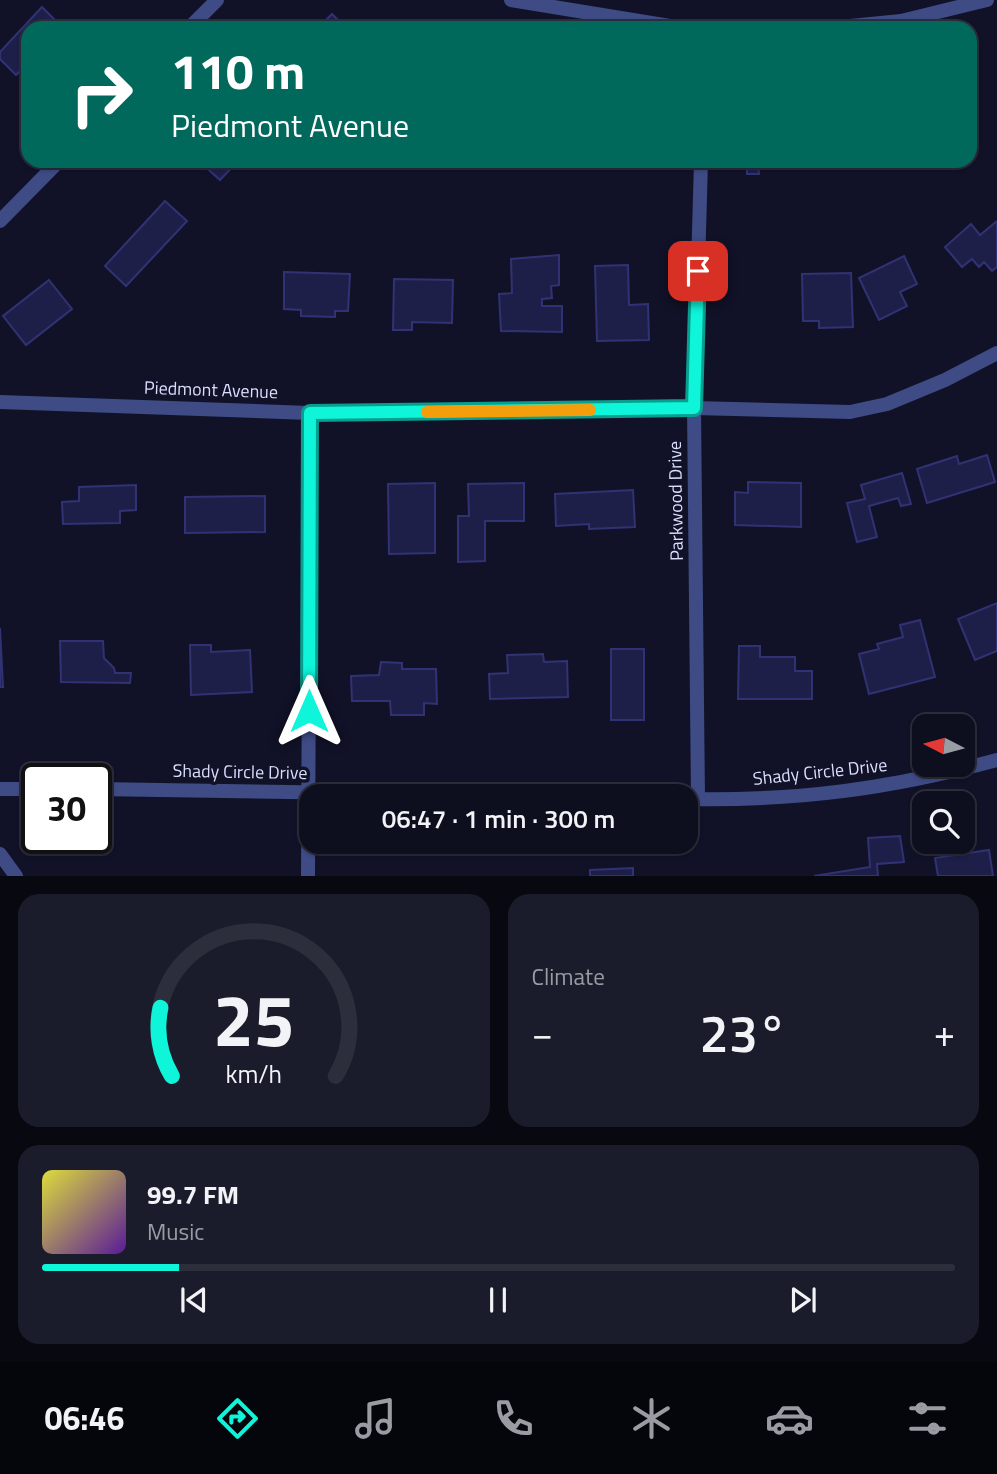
<!DOCTYPE html>
<meta charset="utf-8">
<style>
:root{--surface:#0d0e1e;--page:#1b1c2b;--text:#f1f3f6;--muted:#9a9ca4;--line:#2d2e3c;--accent:#0ef5da}
body{margin:0;font-family:"Titillium Web",sans-serif;background:var(--page);color:var(--text);height:100vh;display:flex;flex-direction:column;font-size:26px;white-space:nowrap}
*{box-sizing:border-box;margin:0}
p{font-size:23px;color:var(--muted)}
.icon{flex:none;width:38px;height:38px;fill:none;stroke:currentColor;stroke-width:2;stroke-linecap:round;stroke-linejoin:round}
.map{position:relative;height:876px;overflow:hidden}
.details{display:flex;flex-direction:column;gap:18px;padding:18px;background:#070810;flex:1}
.details>*{flex:none}
.guide{position:absolute;left:21px;top:21px;width:956px;height:147px;border-radius:21px;box-shadow:0 2px 5px #0004,0 0 0 2px var(--line);background:#00695c;color:#fff;overflow:hidden}
.needle{width:46px;rotate:276deg}
.tools{position:absolute;left:912px;top:714px;display:grid;gap:14px}
.tools a{display:grid;place-items:center;width:63px;height:63px;border-radius:14px;background:var(--surface);box-shadow:0 2px 5px #0004,0 0 0 2px var(--line);font-size:35px}
.speed{position:absolute;left:21px;top:763px;display:flex;gap:14px;font-size:35px;font-weight:700;text-align:center}
.speed>*{display:grid;place-content:center;width:91px;height:91px;border-radius:50%;background:var(--surface);box-shadow:0 2px 5px #0004,0 0 0 2px var(--line);line-height:1}
.speed .limit{border:4px solid #111;border-radius:10px;background:#fff;color:#111}
.pin{position:absolute;display:grid;place-items:center;width:60px;height:60px;color:#fff;margin:-30px;border-radius:14px;box-shadow:0 4px 10px #0006}
.me{position:absolute;width:77px;margin:-38px;rotate:0deg;stroke-linejoin:round;filter:drop-shadow(0 0 5px #0008)}
.turn{display:flex;align-items:center;gap:24px;height:147px;padding:0 35px;font-size:32px}
.turn .icon{width:91px;height:91px;stroke-width:2.5}
.turn b{display:block;font-size:49px;line-height:60px}
.big{font-size:52px;font-weight:600;line-height:1.1}
.details .card{flex:1;display:flex;flex-direction:column;justify-content:center;gap:10px;min-width:0;padding:0 24px;border-radius:21px;background:var(--page)}
.details .dial{align-items:center;gap:0}
.dial svg{height:182px;overflow:visible;fill:none;stroke:var(--line);stroke-width:7;stroke-linecap:round;text-anchor:middle}
.dial text{fill:var(--text);stroke:none}
.song{display:flex;align-items:center;gap:21px}
.cover{width:84px;height:84px;border-radius:10px;background:linear-gradient(135deg,hsl(60 70% 55%),hsl(270 70% 35%))}
.played{height:7px;border-radius:4px;background:linear-gradient(90deg,var(--accent) 15%,var(--line) 15%)}
.keys{display:flex;justify-content:space-around;direction:ltr}
.heat{display:flex;justify-content:space-between;align-items:center;font-size:38px;direction:ltr}
.details .tiles{flex:1;display:grid;gap:18px;grid-template-columns:1fr 1fr}
.card:last-child{grid-column:span 2}
.trip{position:absolute;left:299px;top:784px;width:399px;height:70px;border-radius:21px;background:var(--surface);box-shadow:0 2px 5px #0004,0 0 0 2px var(--line);font-weight:600;line-height:70px;text-align:center}
.dock{display:flex;height:112px;justify-content:space-around;align-items:center;background:#05060c;color:var(--muted)}
.dock .icon{width:49px;height:49px}
.dock .selected{color:var(--accent)}
.dock b{font-size:32px;color:var(--text)}
.map>svg:first-child{display:block}
</style>
<div class="map">
<svg width="997" height="876" viewBox="0 0 997 876">
<rect width="100%" height="100%" fill="#111228"/>
<!-- building -->
<g fill="#1e1f48" stroke="#313273" stroke-width="2">
<path d="M42 7 63 28H28V66L26 65 16 75 0 59V52Z"/>
<path d="M332 14 346 28H318Z"/>
<path d="M199 161H238L220 180Z"/>
<path d="M747 161H783V163L758 164 759 174H747Z"/>
<path d="M165 201 187 221 126 286 105 266Z"/>
<path d="M997 221V267L992 271 984 262 979 267 972 259 962 267 945 247 971 224 980 235Z"/>
<path d="M559 255V285L551 286 552 298 542 299V306H562V332L501 331 499 294 512 293 511 259Z"/>
<path d="M904 256 917 284 900 292 907 306 879 320 859 278Z"/>
<path d="M628 265 629 305 648 304 649 340 597 341 595 266Z"/>
<path d="M284 272 350 274 348 311H335V317L301 316V310L284 309Z"/>
<path d="M851 273 853 327 819 328V321H803L802 274Z"/>
<path d="M394 279 453 280 452 323 412 322V330H393Z"/>
<path d="M49 280 72 309 26 345 3 316Z"/>
<path d="M987 455 995 482 927 503 917 469 957 456 959 464Z"/>
<path d="M902 473 911 504 901 506 898 498 869 506 877 537 857 542 847 503 865 499 861 485Z"/>
<path d="M748 482 801 483V527L735 525V492L748 493Z"/>
<path d="M435 483V553L389 554 388 484Z"/>
<path d="M524 483V521H485V561L458 562V516H469L468 484Z"/>
<path d="M136 485V510L120 511V523L63 524 62 502 79 501V487Z"/>
<path d="M633 490 635 527 589 529V524L556 526 555 494Z"/>
<path d="M265 496V532L185 533V497Z"/>
<path d="M997 603V651L975 660 958 619Z"/>
<path d="M920 620 935 677 869 694 859 654 879 649 877 644 903 637 900 625Z"/>
<path d="M0 628 3 687H0Z"/>
<path d="M60 641H103L104 658 114 668 115 673H131L130 683 61 682Z"/>
<path d="M190 645H211V652L250 650 252 692 191 695Z"/>
<path d="M739 646H760V657H795V671H812V699H738Z"/>
<rect x="611" y="649" width="33" height="71"/>
<path d="M543 654 544 662 567 661 568 697 490 699 489 674 508 673 507 655Z"/>
<path d="M381 662 402 663V669H436L437 704 424 703V715H391L390 701H352L351 676 379 675Z"/>
<path d="M900 836 904 862 877 864 878 876H814L870 867 868 838Z"/>
<path d="M989 850 993 876H938L935 858Z"/>
<path d="M633 868V876H590V870Z"/>
</g>
<g fill="none" stroke-linecap="round" stroke-linejoin="round">
<!-- minor -->
<g stroke="#3e4b85" stroke-width="14">
<path d="M511 0 682 28"/>
<path d="M830 28 901 21 987 0"/>
<path d="M0 402 310 413 694 408 850 412 887 404 945 380 997 353"/>
<path d="M0 789H37"/>
<path d="M96 789 551 796"/>
<path d="M686 799C798 801 889 789 997 760"/>
<path d="M698 799 694 408 701 161"/>
<path d="M0 854 16 876"/>
<path d="M308 876 310 413"/>
</g>
<!-- tertiary -->
<g stroke="#3e4b85" stroke-width="14">
<path d="M189 28 217 0"/>
<path d="M0 221 59 161"/>
</g>
</g>
<g fill="none" stroke-linecap="round" stroke-linejoin="round">
<defs>
<path id="route" d="M309 711 310 413 694 408 698 271"/>
</defs>
<!-- route casing -->
<use href="#route" stroke="#099f8e" stroke-width="18"/>
<!-- route -->
<use href="#route" stroke="#0ef5da" stroke-width="12"/>
<!-- slow -->
<path stroke="#f59e0b" stroke-width="12" d="M427 412 590 410"/>
</g>
<g text-anchor="middle" stroke-width="7" stroke-linejoin="round" paint-order="stroke">
<!-- street labels -->
<g font-size="18" fill="#dadefd" stroke="#111228">
<text transform="translate(211 390) rotate(2)" y="6">Piedmont Avenue</text>
<text transform="translate(676 501) rotate(-91)" y="6">Parkwood Drive</text>
<text transform="translate(240 772) rotate(1)" y="6">Shady Circle Drive</text>
<text transform="translate(820 772) rotate(-6)" y="6">Shady Circle Drive</text>
</g>
</g>
</svg>
<div class="tools">
<a><svg class="needle" viewBox="-14 -14 28 28"><path d="M0-13l5 13h-10z" fill="#e53935"/><path d="M0 13l5-13h-10z" fill="#9a9ca4"/></svg></a>
<a><svg class="icon" aria-label="search" viewBox="0 0 24 24"><circle cx="10" cy="10" r="6"/><path d="M15 15l6 6"/></svg></a>
</div>
<div class="speed"><div class="limit">30</div></div>
<div class="pin" style="left:698px;top:271px;background:#d93025"><svg class="icon" aria-label="arrive" viewBox="0 0 24 24"><path d="M6 21V4h12l-3 4 3 4H6"/></svg></div>
<svg class="me" style="left:309px;top:711px" viewBox="-20 -20 40 40"><path d="M0-17L14 15 0 8-14 15z" fill="#0ef5da" stroke="#fff" stroke-width="4"/></svg>
<div class="trip">06:47 · 1 min · 300 m</div>
<div class="guide">
<div class="turn"><svg class="icon" aria-label="right" viewBox="0 0 24 24"><path d="M7 20v-9h11M14 6l5 5-5 5"/></svg><div><b>110 m</b>Piedmont Avenue</div></div>
</div>
</div>
<section class="details">
<div class="tiles">
<div class="card dial"><svg viewBox="0 0 100 80">
<path d="M14 69A42 42 0 1 1 86 69"/>
<path d="M14 69A42 42 0 0 1 9 39" stroke="#0ef5da"/>
<text x="50" y="56" font-size="32" font-weight="700">25</text>
<text x="50" y="72" font-size="11">km/h</text>
</svg></div>
<div class="card"><p>Climate</p>
<div class="heat"><a>−</a><b class="big">23°</b><a>+</a></div>
</div>
<div class="card">
<div class="song"><i class="cover"></i><div><b>99.7 FM</b><p>Music</p></div></div>
<div class="played"></div>
<div class="keys"><svg class="icon" aria-label="previous" viewBox="0 0 24 24"><path d="M18 5L8 12l10 7zM5 5v14"/></svg><svg class="icon" aria-label="pause" viewBox="0 0 24 24"><path d="M8 5v14M16 5v14"/></svg><svg class="icon" aria-label="next" viewBox="0 0 24 24"><path d="M6 5l10 7-10 7zM19 5v14"/></svg></div>
</div>
</div>
</section>
<nav class="dock">
<b>06:46</b>
<svg class="icon selected" aria-label="directions" viewBox="0 0 24 24"><path d="M12 3l9 9-9 9-9-9zM9 14v-3h6M13 9l2 2-2 2"/></svg>
<svg class="icon" aria-label="music" viewBox="0 0 24 24"><path d="M9 18V5l10-2v13"/><circle cx="6" cy="18" r="3"/><circle cx="16" cy="16" r="3"/></svg>
<svg class="icon" aria-label="phone" viewBox="0 0 24 24"><path d="M5 4h4l2 5-3 2q2 4 5 5l2-3 5 2v4C11 20 4 13 5 4z"/></svg>
<svg class="icon" aria-label="climate" viewBox="0 0 24 24"><path d="M12 3v18M4 7l16 10M4 17L20 7"/></svg>
<svg class="icon" aria-label="car" viewBox="0 0 24 24"><path d="M5 17H2v-5l4-1 3-4h7l3 4 3 1v5h-3M9 17h6M6 11h13"/><circle cx="7" cy="17" r="2"/><circle cx="17" cy="17" r="2"/></svg>
<svg class="icon" aria-label="filters" viewBox="0 0 24 24"><path d="M4 7h16M4 17h16"/><circle cx="9" cy="7" r="2"/><circle cx="15" cy="17" r="2"/></svg>
</nav>
